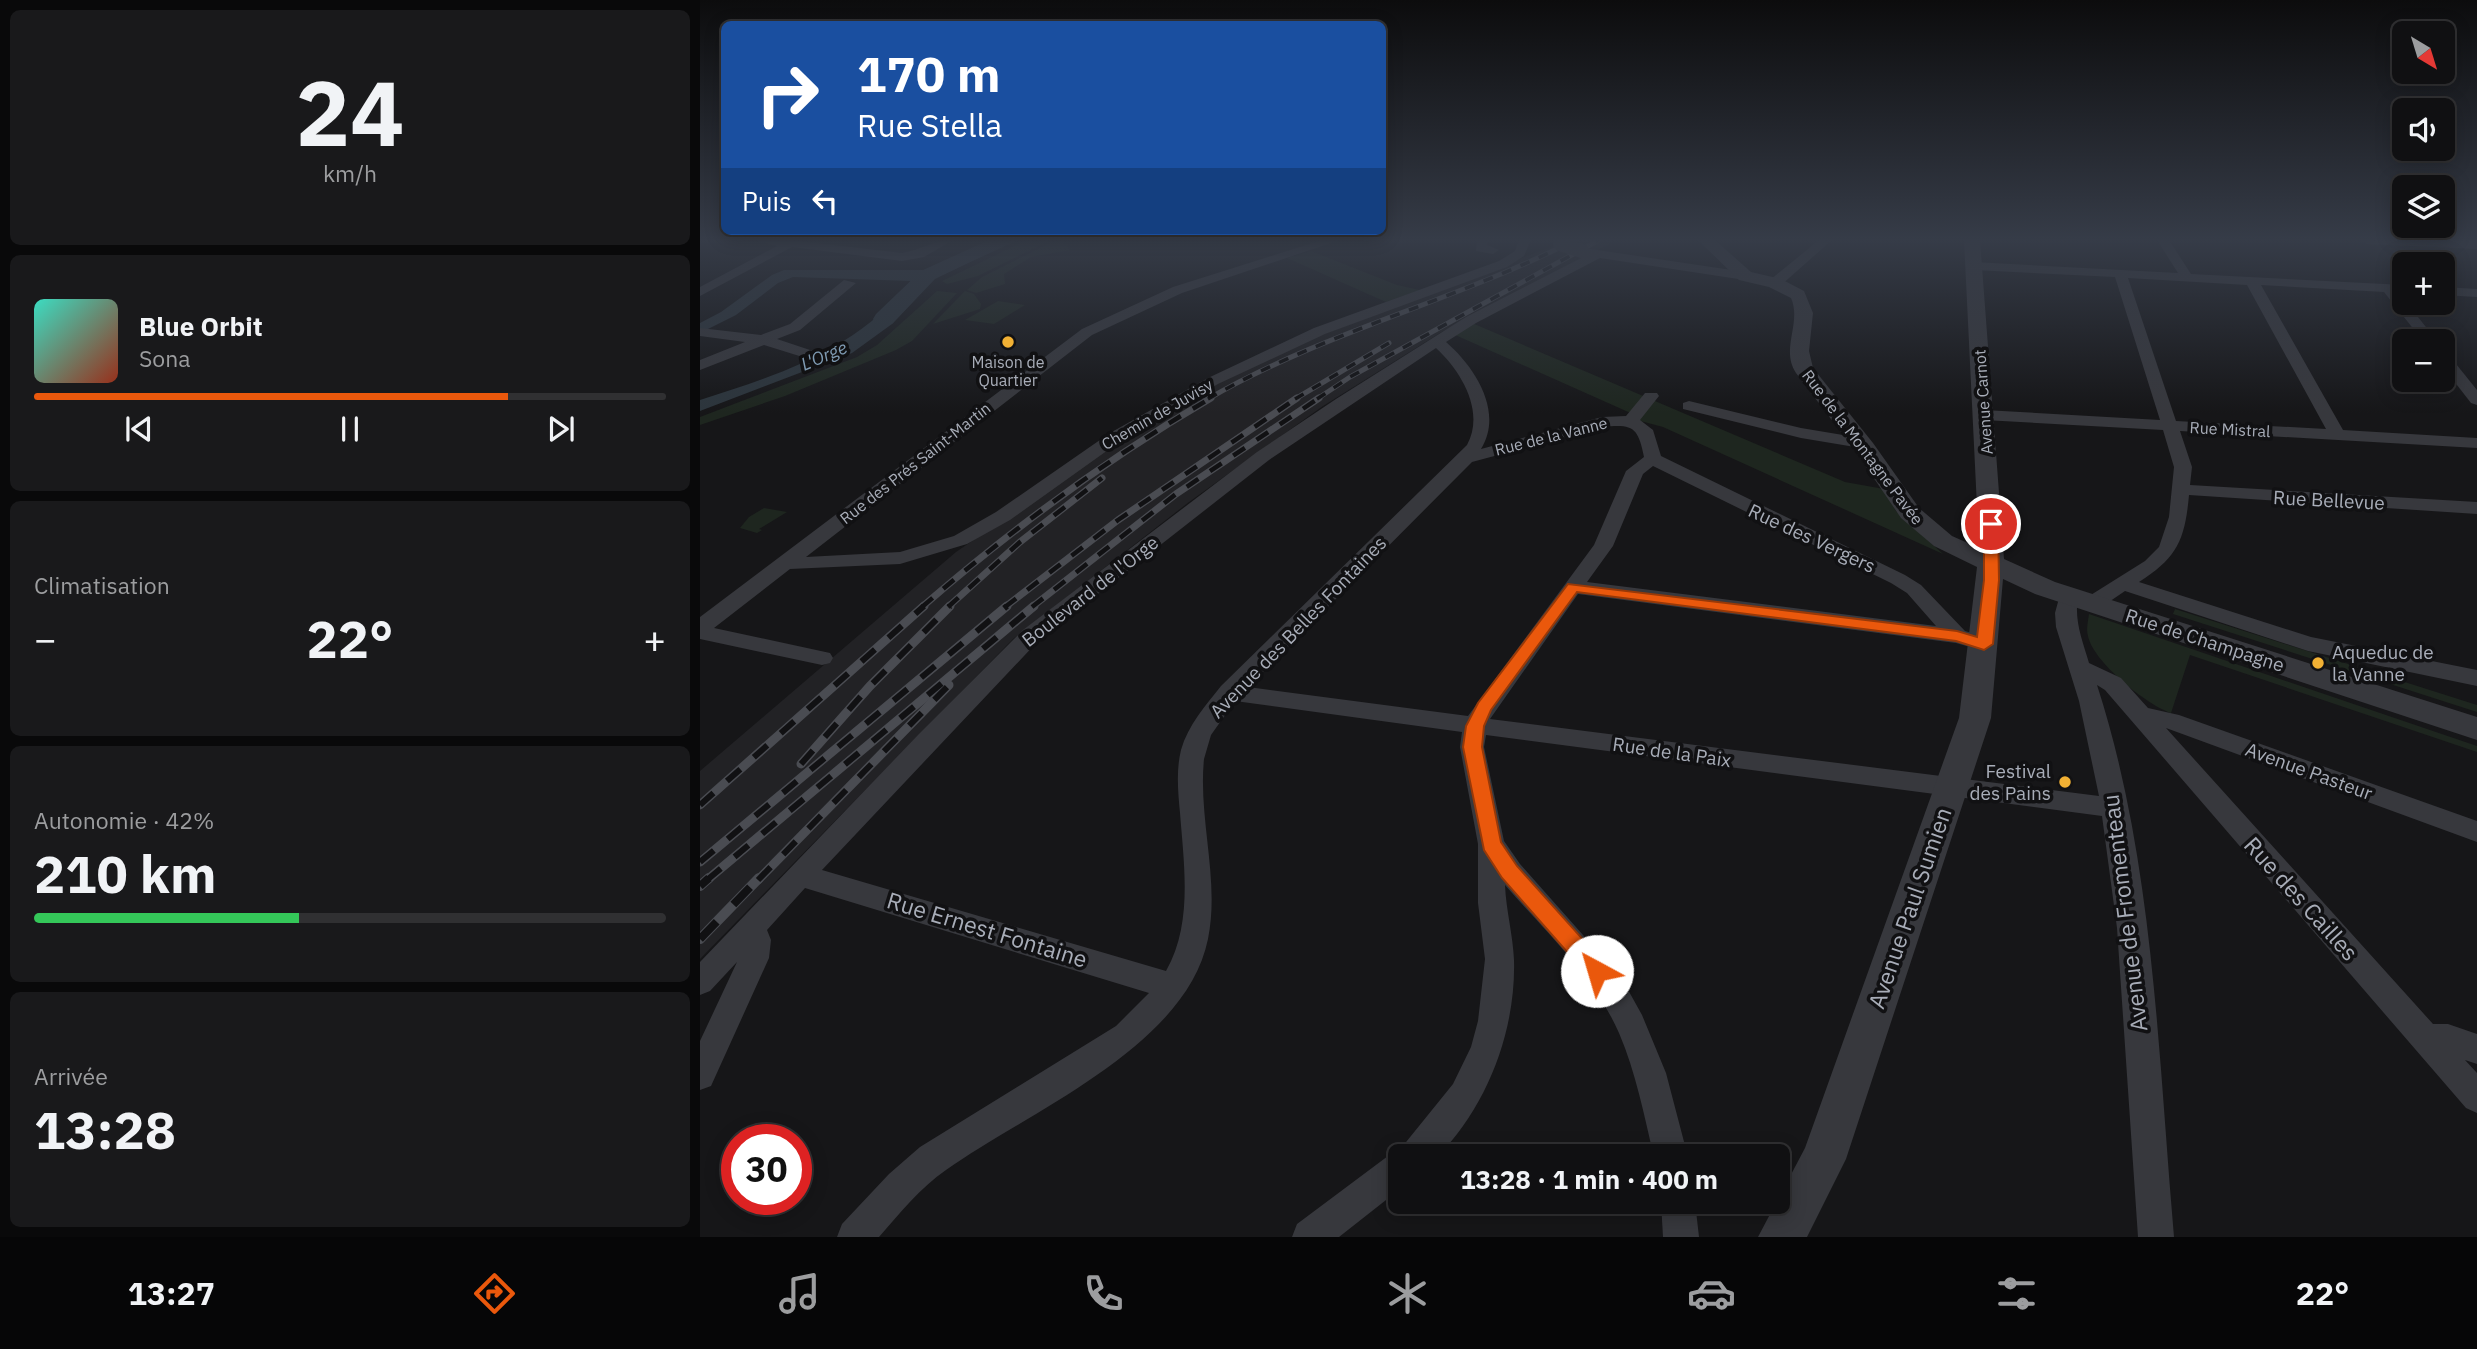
<!DOCTYPE html>
<html lang="fr">
<meta charset="utf-8">
<style>
:root{--surface:#101012;--page:#19191b;--text:#f1f3f6;--muted:#9c9d9f;--line:#303032;--accent:#ea580c}
body{margin:0;font-family:"IBM Plex Sans",sans-serif;background:var(--page);color:var(--text);height:100vh;display:flex;flex-direction:column;font-size:26px;white-space:nowrap}
*{box-sizing:border-box;margin:0}
p{font-size:23px;color:var(--muted)}
.icon{flex:none;width:38px;height:38px;fill:none;stroke:currentColor;stroke-width:2;stroke-linecap:round;stroke-linejoin:round}
.map{position:relative;flex:1;overflow:hidden}
.panel{display:flex;flex-direction:column;gap:10px;padding:10px;background:#09090a;width:700px}
.panel>*{flex:none}
.hud{position:absolute;left:21px;top:21px;width:665px;height:214px;border-radius:10px;box-shadow:0 4px 18px #0003,0 0 0 2px var(--line);background:#1a4fa0;color:#fff;overflow:hidden}
.needle{width:46px;rotate:142deg}
.controls{position:absolute;left:1692px;top:21px;display:grid;gap:14px}
.controls a{display:grid;place-items:center;width:63px;height:63px;border-radius:10px;background:var(--surface);box-shadow:0 4px 18px #0003,0 0 0 2px var(--line);font-size:35px}
.speed{position:absolute;left:21px;top:1124px;display:flex;gap:14px;font-size:35px;font-weight:700;text-align:center}
.speed>*{display:grid;place-content:center;width:91px;height:91px;border-radius:50%;background:var(--surface);box-shadow:0 4px 18px #0003,0 0 0 2px var(--line);line-height:1}
.speed .limit{border:10px solid #d22;background:#fff;color:#111}
.pin{position:absolute;display:grid;place-items:center;width:60px;height:60px;color:#fff;margin:-30px;border:4px solid #fff;border-radius:50%;box-shadow:0 2px 7px #0007}
.me{position:absolute;width:77px;margin:-38px;rotate:321deg;stroke-linejoin:round;filter:drop-shadow(0 0 5px #0008)}
.turn{display:flex;align-items:center;gap:24px;height:147px;padding:0 21px;font-size:32px}
.turn .icon{width:91px;height:91px;stroke-width:2.5}
.turn b{display:block;font-size:49px;line-height:60px}
.then{display:flex;align-items:center;height:66px;padding:0 21px;background:#0003;gap:14px;font-size:26px}
.big{font-size:52px;font-weight:700;line-height:1.1}
.panel .tile{flex:1;display:flex;flex-direction:column;justify-content:center;gap:10px;min-width:0;padding:0 24px;border-radius:10px;background:var(--page)}
.panel .dial{align-items:center;gap:0}
.dial b{font-size:91px;line-height:1}
.song{display:flex;align-items:center;gap:21px}
.cover{width:84px;height:84px;border-radius:10px;background:linear-gradient(135deg,hsl(170 70% 55%),hsl(10 70% 35%))}
.played{height:7px;border-radius:4px;background:linear-gradient(90deg,var(--accent) 75%,var(--line) 75%)}
.keys{display:flex;justify-content:space-around;direction:ltr}
.heat{display:flex;justify-content:space-between;align-items:center;font-size:38px;direction:ltr}
.charge{height:10px;border-radius:5px;background:linear-gradient(90deg,#34c759 42%,var(--line) 0)}
.trip{position:absolute;left:688px;top:1144px;width:402px;height:70px;border-radius:10px;background:var(--surface);box-shadow:0 4px 18px #0003,0 0 0 2px var(--line);font-weight:700;line-height:70px;text-align:center}
.tab-bar{display:flex;height:112px;justify-content:space-around;align-items:center;background:#060607;color:var(--muted)}
.tab-bar .icon{width:49px;height:49px}
.tab-bar .current{color:var(--accent)}
.tab-bar b{font-size:32px;color:var(--text)}
main{display:flex;flex:1;min-height:0}
.map>svg:first-child{display:block}
</style>
<main>
<section class="panel">
<div class="tile dial"><b>24</b><p>km/h</p></div>
<div class="tile">
<div class="song"><i class="cover"></i><div><b>Blue Orbit</b><p>Sona</p></div></div>
<div class="played"></div>
<div class="keys"><svg class="icon" aria-label="previous" viewBox="0 0 24 24"><path d="M18 5L8 12l10 7zM5 5v14"/></svg><svg class="icon" aria-label="pause" viewBox="0 0 24 24"><path d="M8 5v14M16 5v14"/></svg><svg class="icon" aria-label="next" viewBox="0 0 24 24"><path d="M6 5l10 7-10 7zM19 5v14"/></svg></div>
</div>
<div class="tile"><p>Climatisation</p>
<div class="heat"><a>−</a><b class="big">22°</b><a>+</a></div>
</div>
<div class="tile"><p>Autonomie · 42%</p><b class="big">210 km</b><div class="charge"></div></div>
<div class="tile"><p>Arrivée</p><b class="big">13:28</b></div>
</section>
<div class="map">
<svg width="1777" height="1237" viewBox="0 0 1777 1237">
<rect width="100%" height="100%" fill="#161618"/>
<!-- built -->
<path fill="#222225" d="M869 240H917L740 333 623 406 489 502 313 639 0 959V771L256 552 438 428 495 395 601 343Z"/>
<!-- green -->
<g fill="#1e261f">
<path d="M327 240H351L278 276 247 284 242 281Z"/>
<path d="M356 240H361L370 250 331 257 304 274 305 284 276 293 267 290 282 277Z"/>
<path d="M611 251 697 285 720 290 686 302 587 258Z"/>
<path d="M237 291 257 293 212 341 196 350 85 396 0 425V417L157 357 177 345Z"/>
<path d="M265 291 274 294 281 304 280 309 233 324Z"/>
<path d="M298 301 325 305 294 324 265 320Z"/>
<path d="M772 323 1145 482 1184 489 1196 511 1243 554 963 427 933 419 935 415 753 334Z"/>
<path d="M64 508 87 512 59 529 62 530 57 533 40 528 49 517Z"/>
<path d="M1475 609 1777 705V712L1473 614Z"/>
<path d="M1389 614 1777 746V752L1490 655 1471 713C1447 705 1393 662 1388 636 1386 630 1388 621 1389 614Z"/>
</g>
<!-- water -->
<path fill="#2c353c" d="M292 240H318L240 276 219 281 214 288 222 292 192 324 152 353 0 411V400C79 375 159 349 211 281L93 277 78 283 36 315 0 333V323L21 312 72 275 84 270H224Z"/>
<g fill="none" stroke-linecap="round" stroke-linejoin="round">
<!-- river -->
<path fill="#2c353c" fill-rule="evenodd" d="M289 240H315L235 279 192 324H176L173 319 176 314 221 271Z"/>
<!-- minor -->
<g fill="#37383d" fill-rule="evenodd">
<path d="M54 240H90L202 253C221 250 234 240 253 240L224 257 202 261 92 247 0 296V287L77 246Z"/>
<path d="M622 240H640L482 293 392 335 106 557 200 552 254 536 296 512 410 433 508 378 614 328 799 261 815 251 819 240H831L824 256 807 267 625 334 518 384 422 440 310 520 267 544 200 564 90 569 14 628 130 653 133 658 130 663 122 665 0 639V617L382 329 473 287Z"/>
<path d="M777 240H789L787 245 799 250 793 254 776 251Z"/>
<path d="M1119 240H1132L1080 286H1070V280Z"/>
<path d="M1457 240H1469L1491 274 1704 285V293H1699L1737 341H1723L1684 292 1561 285 1643 430 1777 438V448L1480 431 1492 467 1490 485 1777 502V514L1489 495C1485 540 1477 558 1439 582L1611 637 1777 670V686L1608 651 1425 591 1400 608H1386L1383 603 1386 598 1445 561 1459 547 1469 517 1474 467 1463 430 1284 420 1276 415 1284 410 1460 420 1415 277 1274 270 1268 266 1274 262 1478 273ZM1428 278 1547 285 1626 429 1476 421Z"/>
<path d="M1661 240 1777 241V249L1667 244Z"/>
<path d="M884 248 1045 272 1051 276 1045 280 900 258 776 323 746 342C775 367 804 412 781 449L902 417 926 416 945 393H957L959 396 940 420 953 430 961 456 1205 575 1221 585 1265 631 1292 639 1295 644 1292 649 1284 651 1256 643 878 594 790 719 1399 796 1379 701 1356 627 1355 613 1361 591H1375L1378 596C1374 621 1382 639 1389 663L1421 678 1448 708 1479 715 1777 821V842L1466 728 1733 1024H1748L1777 1034V1064L1765 1060 1777 1073V1113L1766 1108 1405 690 1397 685C1454 861 1458 1054 1474 1237H1438L1417 928 1402 816 786 735 784 747 804 841 820 864 922 979 942 1015 966 1073 988 1157H954C944 1115 936 1073 919 1033 894 976 845 931 805 885 806 910 813 935 814 960 816 1031 787 1107 737 1157H700V1189L639 1237H592L597 1224 688 1156 698 1152 753 1084 771 1047 778 1021 785 959 778 903V844L760 747 762 732 535 701 511 735 504 759C498 819 520 880 508 939 486 1047 331 1110 246 1170 220 1188 200 1213 179 1237H137L142 1224 189 1174 220 1147 416 1026 449 993 105 888 67 930 71 940 69 958 11 1086 0 1090V1041L37 962 10 991 0 995V962L218 735 323 630 557 452 636 399 766 317 885 256 878 252ZM736 348C762 372 785 412 767 445L521 686C506 705 488 725 481 750 476 770 478 792 480 813 484 865 493 924 466 971L122 870 339 640 569 460ZM903 427C933 424 938 427 944 457L926 471 894 545 768 716 548 687 772 462ZM953 466 1191 583 1207 593 1236 626 887 582 913 546 943 474Z"/>
<path d="M144 280 156 283 100 330 77 339 119 353V359H109L64 345 0 370V360L45 342 0 336V328L61 335 90 324Z"/>
<path d="M1743 287 1777 289V297L1743 295Z"/>
<path d="M1743 353 1748 354 1777 390V405L1771 403 1743 367Z"/>
<path d="M989 401 1101 428 1161 438 1169 443 1161 448 1101 438 983 409V403Z"/>
<path d="M961 1202H995L999 1237H963Z"/>
</g>
<!-- tertiary -->
<path fill="#37383d" fill-rule="evenodd" d="M998 240H1015L1051 272 1081 279 1104 291 1113 313 1109 351 1113 368 1173 443 1219 508 1252 536 1279 548 1264 240H1280L1304 559 1355 582 1777 717V740L1335 594 1303 579 1291 718 1146 1159 1107 1237H1058L1105 1148 1259 718 1277 567 1234 546 1201 518 1156 452 1096 373C1080 349 1102 323 1091 298L1069 287 1039 280Z"/>
<defs>
<g id="rail-far3">
<path d="M508 399C623 332 756 301 875 240"/>
<path d="M595 399 689 343"/>
<path d="M617 399 650 377 899 240"/>
</g>
<g id="rail-far2">
<path d="M222 607C312 529 408 458 511 398"/>
<path d="M248 607 320 542 402 478"/>
<path d="M305 607 418 520 597 398"/>
<path d="M332 607 476 494 619 398"/>
</g>
<g id="rail-far1">
<path d="M101 764 170 686 250 606"/>
<path d="M0 805 224 606"/>
<path d="M0 862 307 606"/>
<path d="M7 880 334 606"/>
<path d="M58 880 249 685"/>
</g>
<g id="rail">
<path d="M0 886 9 878"/>
<path d="M0 939 59 878"/>
</g>
</defs>
<!-- rail-far3 casing -->
<use href="#rail-far3" stroke="#4a4c52" stroke-width="5"/>
<!-- rail-far2 casing -->
<use href="#rail-far2" stroke="#4a4c52" stroke-width="7"/>
<!-- rail-far1 casing -->
<use href="#rail-far1" stroke="#4a4c52" stroke-width="9"/>
<!-- rail casing -->
<use href="#rail" stroke="#4a4c52" stroke-width="10"/>
<!-- rail-far3 -->
<use href="#rail-far3" stroke="#111113" stroke-width="3.5" stroke-dasharray="10" stroke-linecap="butt"/>
<!-- rail-far2 -->
<use href="#rail-far2" stroke="#111113" stroke-width="4.5" stroke-dasharray="14" stroke-linecap="butt"/>
<!-- rail-far1 -->
<use href="#rail-far1" stroke="#111113" stroke-width="6" stroke-dasharray="18" stroke-linecap="butt"/>
<!-- rail -->
<use href="#rail" stroke="#111113" stroke-width="8" stroke-dasharray="24" stroke-linecap="butt"/>
<!-- minor-bridge -->
<path stroke="#37383d" stroke-width="14" d="M860 244 882 251"/>
</g>
<!-- sky -->
<linearGradient id="sky" x2="0" y2="1"><stop stop-color="#0c0c0d"/><stop offset="0.58" stop-color="#363c48"/><stop offset="1" stop-color="#363c48" stop-opacity="0"/></linearGradient>
<rect width="1777" height="413" fill="url(#sky)"/>
<!-- route -->
<path fill="#ea580c" stroke="#983908" stroke-width="2" d="M1291 520 1298 524 1299 580 1293 644 1284 650 1256 641 877 592 791 710 784 726 782 747 801 842 817 866 905 964 909 971 905 978 897 981 890 978 802 878 784 850 763 747 766 726 778 703 868 584 1257 631 1277 637 1284 580V524Z"/>
<!-- markers -->
<g fill="#f2b134" stroke="#111113" stroke-width="2.5">
<circle cx="308" cy="342" r="7"/>
<circle cx="1618" cy="663" r="7"/>
<circle cx="1365" cy="782" r="7"/>
</g>
<g text-anchor="middle" stroke-width="7" stroke-linejoin="round" paint-order="stroke">
<!-- far-poi labels -->
<g font-size="16" fill="#a8adb8" stroke="#111113">
<text x="308" y="368">Maison de<tspan x="308" dy="18">Quartier</tspan></text>
</g>
<!-- far-street labels -->
<g font-size="16" fill="#a8adb8" stroke="#111113">
<text transform="translate(1283 402) rotate(-94)" y="6">Avenue Carnot</text>
<text transform="translate(457 414) rotate(-30)" y="6">Chemin de Juvisy</text>
<text transform="translate(1530 429) rotate(3)" y="6">Rue Mistral</text>
<text transform="translate(851 436) rotate(-14)" y="6">Rue de la Vanne</text>
<text transform="translate(1163 447) rotate(53)" y="6">Rue de la Montagne Pavée</text>
<text transform="translate(215 463) rotate(-38)" y="6">Rue des Prés Saint-Martin</text>
</g>
<!-- far-water labels -->
<g font-size="18" font-style="italic" fill="#7f9bb3" stroke="#111113">
<text transform="translate(124 356) rotate(-23)" y="6">L'Orge</text>
</g>
<!-- street labels -->
<g font-size="19" fill="#a8adb8" stroke="#111113">
<text transform="translate(1629 500) rotate(3)" y="7">Rue Bellevue</text>
<text transform="translate(1112 538) rotate(25)" y="7">Rue des Vergers</text>
<text transform="translate(390 591) rotate(-38)" y="7">Boulevard de l'Orge</text>
<text transform="translate(598 627) rotate(-46)" y="7">Avenue des Belles Fontaines</text>
<text transform="translate(1505 640) rotate(18)" y="7">Rue de Champagne</text>
<text transform="translate(972 752) rotate(8)" y="7">Rue de la Paix</text>
<text transform="translate(1609 771) rotate(20)" y="7">Avenue Pasteur</text>
</g>
<!-- poi labels -->
<g font-size="19" fill="#a8adb8" stroke="#111113" text-anchor="start">
<text x="1632" y="659">Aqueduc de<tspan x="1632" dy="22">la Vanne</tspan></text>
<text x="1351" y="778" text-anchor="end">Festival<tspan x="1351" dy="22">des Pains</tspan></text>
</g>
<!-- near-street labels -->
<g font-size="23" fill="#a8adb8" stroke="#111113">
<text transform="translate(1601 899) rotate(48)" y="8">Rue des Cailles</text>
<text transform="translate(1210 908) rotate(-71)" y="8">Avenue Paul Sumien</text>
<text transform="translate(1425 913) rotate(-97)" y="8">Avenue de Fromenteau</text>
<text transform="translate(287 930) rotate(17)" y="8">Rue Ernest Fontaine</text>
</g>
</g>
</svg>
<div class="controls">
<a><svg class="needle" viewBox="-14 -14 28 28"><path d="M0-13l5 13h-10z" fill="#e53935"/><path d="M0 13l5-13h-10z" fill="#9c9d9f"/></svg></a>
<a><svg class="icon" aria-label="sound" viewBox="0 0 24 24"><path d="M4 9h4l5-4v14l-5-4H4zM17 9q2 3 0 6"/></svg></a>
<a><svg class="icon" aria-label="layers" viewBox="0 0 24 24"><path d="M12 4l9 5-9 5-9-5zM3 14l9 5 9-5"/></svg></a>
<a>+</a>
<a>−</a>
</div>
<div class="speed"><div class="limit">30</div></div>
<div class="pin" style="left:1291px;top:524px;background:#d93025"><svg class="icon" aria-label="arrive" viewBox="0 0 24 24"><path d="M6 21V4h12l-3 4 3 4H6"/></svg></div>
<svg class="me" style="left:897px;top:971px" viewBox="-20 -20 40 40"><circle r="19" fill="#fff"/><path d="M0-13L10 11 0 6-10 11z" fill="#ea580c"/></svg>
<div class="trip">13:28 · 1 min · 400 m</div>
<div class="hud">
<div class="turn"><svg class="icon" aria-label="right" viewBox="0 0 24 24"><path d="M7 20v-9h11M14 6l5 5-5 5"/></svg><div><b>170 m</b>Rue Stella</div></div>
<div class="then">Puis<svg class="icon" aria-label="left" viewBox="0 0 24 24"><path d="M17 20v-9H6M10 6l-5 5 5 5"/></svg></div>
</div>
</div>
</main>
<nav class="tab-bar">
<b>13:27</b>
<svg class="icon current" aria-label="directions" viewBox="0 0 24 24"><path d="M12 3l9 9-9 9-9-9zM9 14v-3h6M13 9l2 2-2 2"/></svg>
<svg class="icon" aria-label="music" viewBox="0 0 24 24"><path d="M9 18V5l10-2v13"/><circle cx="6" cy="18" r="3"/><circle cx="16" cy="16" r="3"/></svg>
<svg class="icon" aria-label="phone" viewBox="0 0 24 24"><path d="M5 4h4l2 5-3 2q2 4 5 5l2-3 5 2v4C11 20 4 13 5 4z"/></svg>
<svg class="icon" aria-label="climate" viewBox="0 0 24 24"><path d="M12 3v18M4 7l16 10M4 17L20 7"/></svg>
<svg class="icon" aria-label="car" viewBox="0 0 24 24"><path d="M5 17H2v-5l4-1 3-4h7l3 4 3 1v5h-3M9 17h6M6 11h13"/><circle cx="7" cy="17" r="2"/><circle cx="17" cy="17" r="2"/></svg>
<svg class="icon" aria-label="filters" viewBox="0 0 24 24"><path d="M4 7h16M4 17h16"/><circle cx="9" cy="7" r="2"/><circle cx="15" cy="17" r="2"/></svg>
<b>22°</b>
</nav>
